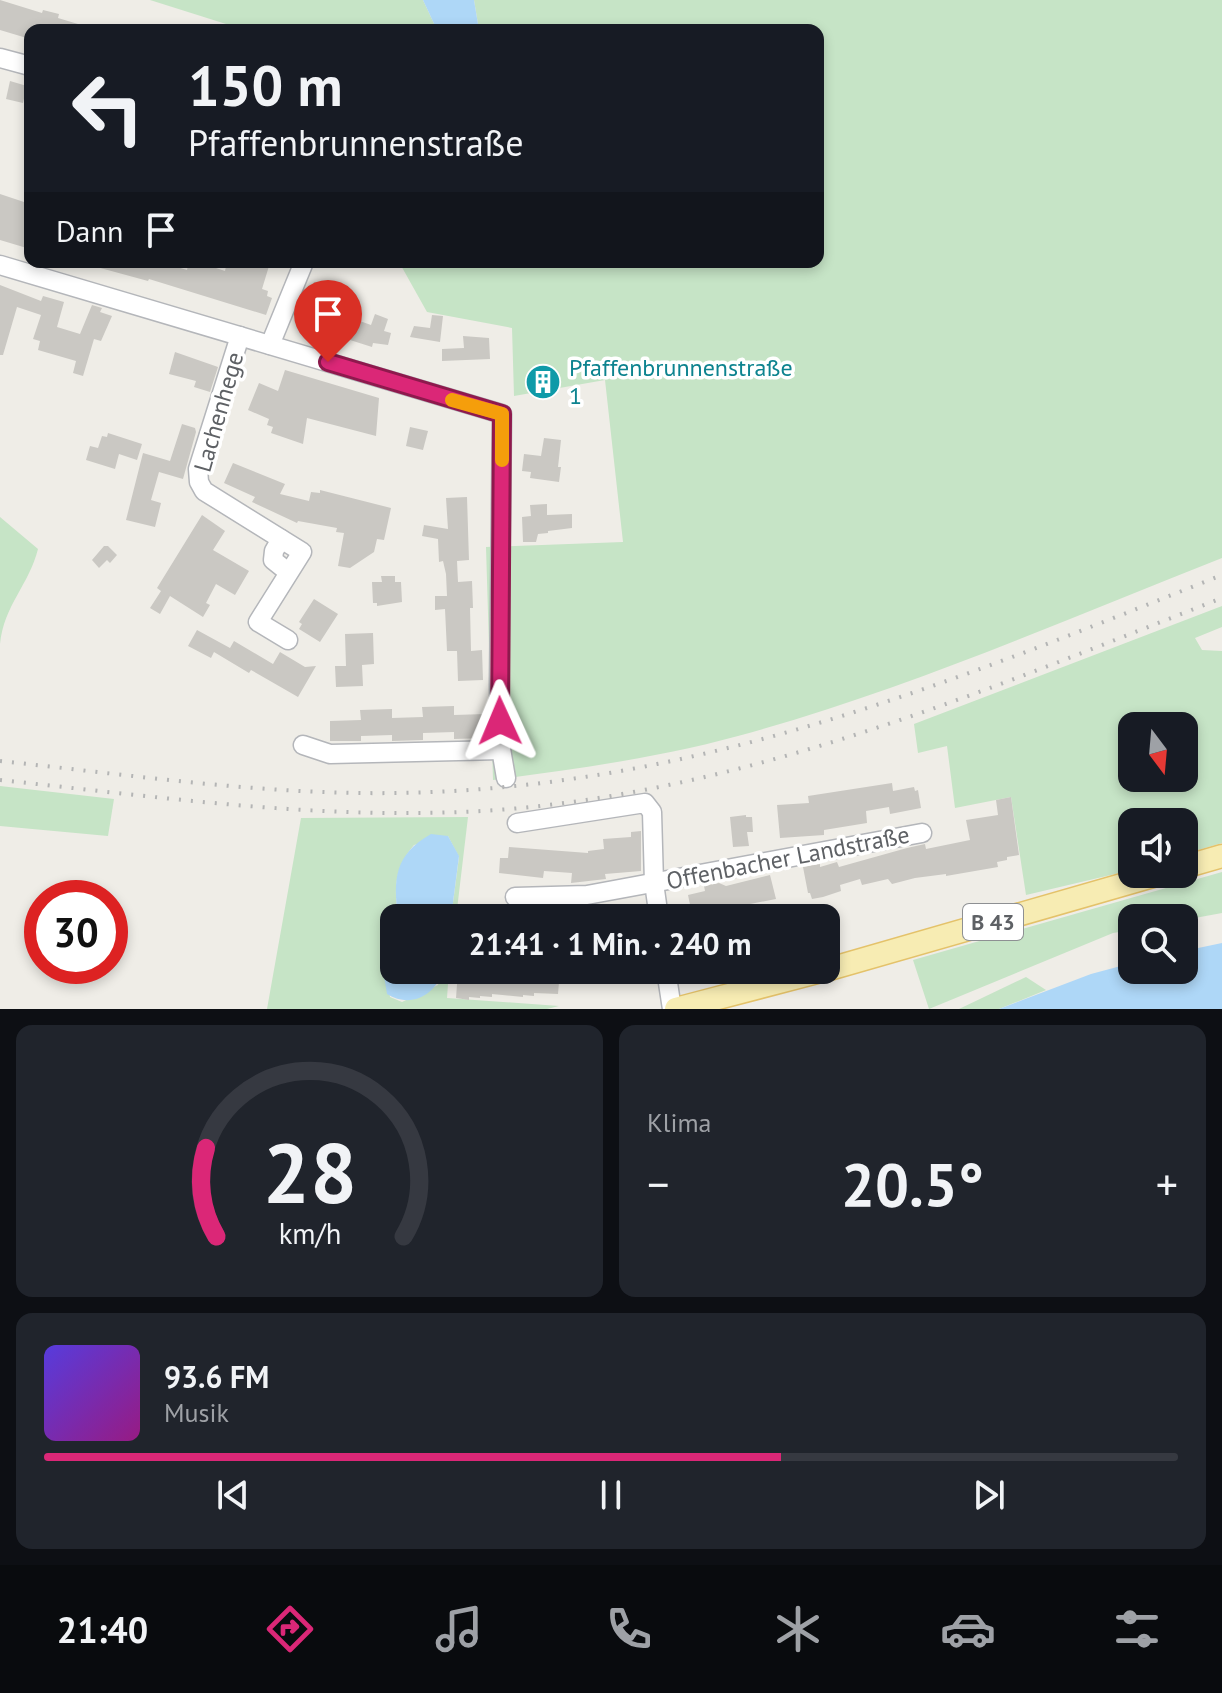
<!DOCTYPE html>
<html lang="de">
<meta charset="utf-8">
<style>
:root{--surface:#171b24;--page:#20242c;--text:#f1f3f6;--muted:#9ea1a6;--line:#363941;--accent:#db2777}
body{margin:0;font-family:"PT Sans",sans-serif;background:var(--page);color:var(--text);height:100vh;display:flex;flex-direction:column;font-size:30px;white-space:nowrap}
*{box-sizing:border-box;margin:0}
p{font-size:26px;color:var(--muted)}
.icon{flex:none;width:44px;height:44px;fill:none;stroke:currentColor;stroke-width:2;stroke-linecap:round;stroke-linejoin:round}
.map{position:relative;height:1009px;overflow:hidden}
.side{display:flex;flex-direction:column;gap:16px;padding:16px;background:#0d0f14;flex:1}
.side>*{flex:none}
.banner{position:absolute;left:24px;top:24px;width:800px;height:244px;border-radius:16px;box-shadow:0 4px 12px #0003;background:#171b24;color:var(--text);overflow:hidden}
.needle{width:52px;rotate:164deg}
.tools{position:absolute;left:1118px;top:712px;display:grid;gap:16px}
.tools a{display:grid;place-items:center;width:80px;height:80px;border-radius:16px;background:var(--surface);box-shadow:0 4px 12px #0003;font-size:40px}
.speed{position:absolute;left:24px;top:880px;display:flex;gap:16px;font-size:40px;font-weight:700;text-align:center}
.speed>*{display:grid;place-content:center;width:104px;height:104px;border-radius:50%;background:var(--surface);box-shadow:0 4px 12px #0003;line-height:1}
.speed .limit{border:12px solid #d22;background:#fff;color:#111}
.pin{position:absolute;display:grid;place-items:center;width:68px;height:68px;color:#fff;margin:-82px -34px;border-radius:50% 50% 50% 0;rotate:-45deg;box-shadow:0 0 8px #0007}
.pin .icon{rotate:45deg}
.me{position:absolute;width:88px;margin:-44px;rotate:359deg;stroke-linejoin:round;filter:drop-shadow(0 0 6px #0008)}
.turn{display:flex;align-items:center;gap:28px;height:168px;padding:0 32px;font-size:36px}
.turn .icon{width:104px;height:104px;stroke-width:2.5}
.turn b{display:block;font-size:56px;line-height:68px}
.then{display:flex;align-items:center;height:76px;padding:0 32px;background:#0003;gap:16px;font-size:30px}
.big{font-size:60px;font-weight:600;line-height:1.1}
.side .card{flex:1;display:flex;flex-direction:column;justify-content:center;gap:12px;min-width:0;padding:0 28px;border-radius:16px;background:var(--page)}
.side .dial{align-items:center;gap:0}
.dial svg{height:208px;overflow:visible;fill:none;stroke:var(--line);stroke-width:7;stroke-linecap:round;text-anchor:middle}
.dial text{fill:var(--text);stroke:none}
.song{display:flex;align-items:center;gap:24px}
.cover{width:96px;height:96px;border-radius:12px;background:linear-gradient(135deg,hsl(250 70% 55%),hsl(310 70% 35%))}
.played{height:8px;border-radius:4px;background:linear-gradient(90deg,var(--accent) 65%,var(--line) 65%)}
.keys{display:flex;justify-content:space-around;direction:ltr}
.heat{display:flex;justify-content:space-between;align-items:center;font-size:44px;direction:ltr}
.side .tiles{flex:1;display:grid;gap:16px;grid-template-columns:1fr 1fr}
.card:last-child{grid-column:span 2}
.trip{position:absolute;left:380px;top:904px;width:460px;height:80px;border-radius:16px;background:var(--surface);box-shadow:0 4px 12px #0003;font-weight:600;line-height:80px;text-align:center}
.tabs{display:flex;height:128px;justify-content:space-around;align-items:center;background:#090b0e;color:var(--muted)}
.tabs .icon{width:56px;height:56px}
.tabs .active{color:var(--accent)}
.tabs b{font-size:36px;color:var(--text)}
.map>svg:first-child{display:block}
</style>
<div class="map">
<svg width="1222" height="1009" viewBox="0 0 1222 1009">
<rect width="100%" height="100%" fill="#efede7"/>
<!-- green -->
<g fill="#c6e4c6" fill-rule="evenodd">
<path d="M150 0H423L437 30H245Z"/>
<path d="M474 0H1222V558C1062 621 903 691 738 736 658 758 575 769 493 780L486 547 623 542 605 380 514 396 512 328 427 312 399 262H818V30H479Z"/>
<path d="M0 517 38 549C29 585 4 605 0 644Z"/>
<path d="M1222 606V627L1195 638 1202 650 1222 651V843L1184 854V822H1132V870L1026 895 1011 797 955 808 947 746 918 753 914 724ZM1184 726V778H1132V726Z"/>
<path d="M0 786 114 799 108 836 0 826Z"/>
<path d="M468 817 456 918H451L459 857 448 836 414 845C394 868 394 889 398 918H394V937L385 945 390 997 402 1002 438 985 443 970H449L447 998 559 1006 547 1009H267L301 818Z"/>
<path d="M1222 872V913L1184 920 1132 918V930L1113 933 929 1009 913 960Z"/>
<path d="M1026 977 1046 990 999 1009H959Z"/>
</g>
<!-- water -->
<g fill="#aed7f7">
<path d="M423 0H474L479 30H437Z"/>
<path d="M431 834 448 836 459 856 451 918H398C393 879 394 855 431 834Z"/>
<path d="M394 937V970H443C436 995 411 1009 387 994 384 970 376 956 394 937Z"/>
<path d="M1222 943V1009H999L1091 974 1132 963V970H1184V951Z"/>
</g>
<!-- building -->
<g fill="#cac8c3">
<path d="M0 0 42 13 43 10 59 14 58 18 88 27 87 30H30V39L0 30Z"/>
<path d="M10 81 27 86 23 103 6 99Z"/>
<path d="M0 194 30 204V249L0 240Z"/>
<path d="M93 262H161L187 270 189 262H205L204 264 225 271 227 262 249 268 250 262H255L269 266 262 289 268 291 267 296 272 298 266 315 149 279 148 281 93 266Z"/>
<path d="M314 282 340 292 324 331 308 324 310 320 296 314 304 295 308 297Z"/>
<path d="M0 285 41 301 43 296 64 302 57 327 80 334 92 305 102 308 100 312 112 316 101 341 94 339 83 376 73 373 76 361 38 350 40 341 33 339 41 315 17 307 3 355H0Z"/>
<path d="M375 314 388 319 384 331 391 333 388 345 373 343 372 347 350 340 357 320 371 325Z"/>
<path d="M432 315 443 316 440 342 410 337 414 326 430 328Z"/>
<path d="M463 336 489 338 490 359 442 361V349L464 348Z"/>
<path d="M175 352 218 367 210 392 194 387 196 381 169 374Z"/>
<path d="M285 370 379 398 376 436 307 418 303 444 271 433 273 427 267 425 269 419 248 410 259 383 278 391Z"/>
<path d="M182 424 195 428 196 432 183 479 159 472 151 500 161 503 155 527 126 520 143 453 170 461Z"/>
<path d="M410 427 428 431 423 450 406 446Z"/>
<path d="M108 433 142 444 137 460 119 454 115 469 86 460 90 446 98 448 102 436 107 437Z"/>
<path d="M544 438 561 440 558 467H561L559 482 530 478 531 472 522 471 524 454 541 456Z"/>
<path d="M233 463 285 484 280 494 309 501 311 492 320 493V490L391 508 384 540 377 539 374 552 350 568 338 566 344 533 336 532 337 528 298 521 297 523 252 502 255 497 224 483Z"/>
<path d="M467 497 469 560 457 561 458 582 472 581 473 608H470L471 651 482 650 483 680 458 681 457 651H447L445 609 435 610V596H447L446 574 443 561 439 562 438 539 422 536 424 525 448 529 446 498Z"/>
<path d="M547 504V515L572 514V528L548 531V533L538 534 536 542H523L522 517 531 516 530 505Z"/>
<path d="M202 515 225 531 213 550 249 571 235 595 216 584 206 603 210 605 203 617 170 596 160 614 150 608 161 591 157 588Z"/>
<path d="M104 546H108L117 555 110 563 107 560 99 568 92 560Z"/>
<path d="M381 576H395V582H401L402 602 377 606V603H373L372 582H382Z"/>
<path d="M314 599 338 614 320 642 299 629 302 624 299 622Z"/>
<path d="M197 630 230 648 234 641 273 664 280 652 305 667 316 666 298 697 251 670 249 673 214 652 211 658 188 646Z"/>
<path d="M373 633 374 664 362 665 363 686 336 687 335 666H346L345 634Z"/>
<path d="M454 706V715L485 714 486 738 454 739V732L423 733V740L392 741V735L361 736V741H330V721L361 720 360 710 392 709V718L423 717 422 707Z"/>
<path d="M892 783 893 791 914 787 915 791 918 790 921 808 890 814 889 807 866 811 867 823 824 830V835L780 838 777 805 809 803 808 796Z"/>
<path d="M1011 797 1019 855 1007 857V860L997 862 998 867 946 876V874L915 878 892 884 888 879 862 885 860 879 840 885 841 891 823 897 812 899 810 893H808L803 867 820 864V867L837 862 839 867 907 848 925 844 926 849 970 840 966 820 998 815 996 800Z"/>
<path d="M746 815V817H752L753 832H747L749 846 733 847 730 817Z"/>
<path d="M641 831V871L605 874 606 879 571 883 572 873 544 871 543 878 499 873 500 858H508L509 847 588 853V851L604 849 603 839 631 837V832Z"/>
<path d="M770 875 776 899 750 904V906L726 914 725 907 692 914 688 895 705 891 704 886 719 883 726 886Z"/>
<path d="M638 906 640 918H604L603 911Z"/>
<path d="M472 970 512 973V970H560L558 994 534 993V996L523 995V997L492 994V997L480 996V998L469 997V1000L456 998 458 971Z"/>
</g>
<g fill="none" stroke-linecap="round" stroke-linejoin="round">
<defs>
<g id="minor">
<path d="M0 58 30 66"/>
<path d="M0 265 502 414 499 684 500 743 506 778"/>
<path d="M240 336 198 469 199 482 204 491 302 552 258 622 288 640"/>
<path d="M270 345 304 262"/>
<path d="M281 539 274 551 273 560 288 572"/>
<path d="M303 745 330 754 501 750"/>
<path d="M517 823 645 803 652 812 654 883 659 918"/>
<path d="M515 897 587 895 922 833"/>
<path d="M666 970 672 1009"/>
</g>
<g id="major">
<path d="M1184 867 1222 856"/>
<path d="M826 970 1160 874"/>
<path d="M676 1009 825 970"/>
</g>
</defs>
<!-- minor casing -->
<use href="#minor" stroke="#b4b6ba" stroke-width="21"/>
<!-- major casing -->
<use href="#major" stroke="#e4c26a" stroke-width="25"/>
<!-- minor -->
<use href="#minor" stroke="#fff" stroke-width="18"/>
<!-- major -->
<use href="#major" stroke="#f7ecb3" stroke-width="22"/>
<!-- rail -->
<g stroke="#b4b5b5" stroke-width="4" stroke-dasharray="2 10" stroke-linecap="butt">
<path d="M0 761C132 775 264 795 396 793 694 789 950 683 1222 575"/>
<path d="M0 780C169 798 339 823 510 809 760 787 991 688 1222 598"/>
</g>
</g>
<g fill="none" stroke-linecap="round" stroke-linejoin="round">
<defs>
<path id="route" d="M328 362 502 414 500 721"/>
</defs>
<!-- route casing -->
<use href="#route" stroke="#8e194d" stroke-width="20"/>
<!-- route -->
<use href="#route" stroke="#db2777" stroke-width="14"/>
<!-- slow -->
<path stroke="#f59e0b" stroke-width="14" d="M452 400 502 414V460"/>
</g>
<!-- icons -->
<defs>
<symbol id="building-disc" viewBox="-11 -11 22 22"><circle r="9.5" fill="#0f9aa8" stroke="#fff"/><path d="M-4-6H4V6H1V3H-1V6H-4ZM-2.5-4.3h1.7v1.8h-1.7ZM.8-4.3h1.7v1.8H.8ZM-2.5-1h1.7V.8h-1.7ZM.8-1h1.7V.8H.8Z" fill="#fff"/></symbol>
</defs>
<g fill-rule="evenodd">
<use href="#building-disc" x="523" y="362" width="40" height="40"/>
</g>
<g text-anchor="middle" stroke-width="7" stroke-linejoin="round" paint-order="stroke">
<!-- shield labels -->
<rect fill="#fff" stroke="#8e9093" stroke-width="2" x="963" y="904" width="60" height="36" rx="6"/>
<g font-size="22" font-weight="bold" fill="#5e6165">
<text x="993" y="930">B 43</text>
</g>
<!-- culture labels -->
<g font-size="24" fill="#0d838f" stroke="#fff" text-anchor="start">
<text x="569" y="376">Pfaffenbrunnenstraße<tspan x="569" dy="28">1</tspan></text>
</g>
<!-- street labels -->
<g font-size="24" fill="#5e6165" stroke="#fff">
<text transform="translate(219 412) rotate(-74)" y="8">Lachenhege</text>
<text transform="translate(788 858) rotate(-11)" y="8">Offenbacher Landstraße</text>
</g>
</g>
</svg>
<div class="tools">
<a><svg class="needle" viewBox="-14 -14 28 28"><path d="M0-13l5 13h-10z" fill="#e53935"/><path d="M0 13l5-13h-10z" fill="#9ea1a6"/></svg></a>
<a><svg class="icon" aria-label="sound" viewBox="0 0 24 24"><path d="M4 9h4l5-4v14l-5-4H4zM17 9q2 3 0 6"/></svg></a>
<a><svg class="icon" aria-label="search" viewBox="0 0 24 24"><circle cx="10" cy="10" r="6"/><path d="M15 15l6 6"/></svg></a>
</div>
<div class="speed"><div class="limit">30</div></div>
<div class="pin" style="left:328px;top:362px;background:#d93025"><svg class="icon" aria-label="arrive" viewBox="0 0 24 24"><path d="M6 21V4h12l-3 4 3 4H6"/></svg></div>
<svg class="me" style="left:500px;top:721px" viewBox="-20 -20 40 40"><path d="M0-17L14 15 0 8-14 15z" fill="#db2777" stroke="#fff" stroke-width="4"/></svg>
<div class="trip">21:41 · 1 Min. · 240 m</div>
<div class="banner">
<div class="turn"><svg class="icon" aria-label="left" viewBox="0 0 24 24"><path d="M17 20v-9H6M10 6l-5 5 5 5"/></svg><div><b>150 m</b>Pfaffenbrunnenstraße</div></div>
<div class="then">Dann<svg class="icon" aria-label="arrive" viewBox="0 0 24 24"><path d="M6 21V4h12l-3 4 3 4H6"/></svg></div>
</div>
</div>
<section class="side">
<div class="tiles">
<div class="card dial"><svg viewBox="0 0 100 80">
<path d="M14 69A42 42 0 1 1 86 69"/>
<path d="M14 69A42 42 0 0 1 10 35" stroke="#db2777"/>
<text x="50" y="56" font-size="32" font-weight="700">28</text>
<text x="50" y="72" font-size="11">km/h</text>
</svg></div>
<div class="card"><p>Klima</p>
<div class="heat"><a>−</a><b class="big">20.5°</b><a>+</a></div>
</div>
<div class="card">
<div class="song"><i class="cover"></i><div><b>93.6 FM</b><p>Musik</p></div></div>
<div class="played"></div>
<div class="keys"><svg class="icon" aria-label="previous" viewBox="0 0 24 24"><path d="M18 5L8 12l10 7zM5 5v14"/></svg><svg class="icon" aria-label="pause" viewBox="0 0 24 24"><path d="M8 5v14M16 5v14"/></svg><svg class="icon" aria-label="next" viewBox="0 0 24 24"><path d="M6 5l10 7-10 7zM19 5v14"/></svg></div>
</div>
</div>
</section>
<nav class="tabs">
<b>21:40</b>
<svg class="icon active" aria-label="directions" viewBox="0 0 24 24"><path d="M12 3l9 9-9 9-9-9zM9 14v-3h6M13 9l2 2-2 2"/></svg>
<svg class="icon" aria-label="music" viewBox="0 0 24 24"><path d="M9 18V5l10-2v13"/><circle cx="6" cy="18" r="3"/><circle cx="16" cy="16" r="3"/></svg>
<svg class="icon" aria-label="phone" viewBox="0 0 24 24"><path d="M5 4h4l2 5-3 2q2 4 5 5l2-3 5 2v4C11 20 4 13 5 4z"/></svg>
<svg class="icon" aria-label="climate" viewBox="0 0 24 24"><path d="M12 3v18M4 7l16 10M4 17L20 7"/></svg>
<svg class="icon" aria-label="car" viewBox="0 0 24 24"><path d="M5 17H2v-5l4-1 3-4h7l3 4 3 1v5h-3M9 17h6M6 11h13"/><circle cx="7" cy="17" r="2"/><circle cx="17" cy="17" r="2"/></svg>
<svg class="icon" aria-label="filters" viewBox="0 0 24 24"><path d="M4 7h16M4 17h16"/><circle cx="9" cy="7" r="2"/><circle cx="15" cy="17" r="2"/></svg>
</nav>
